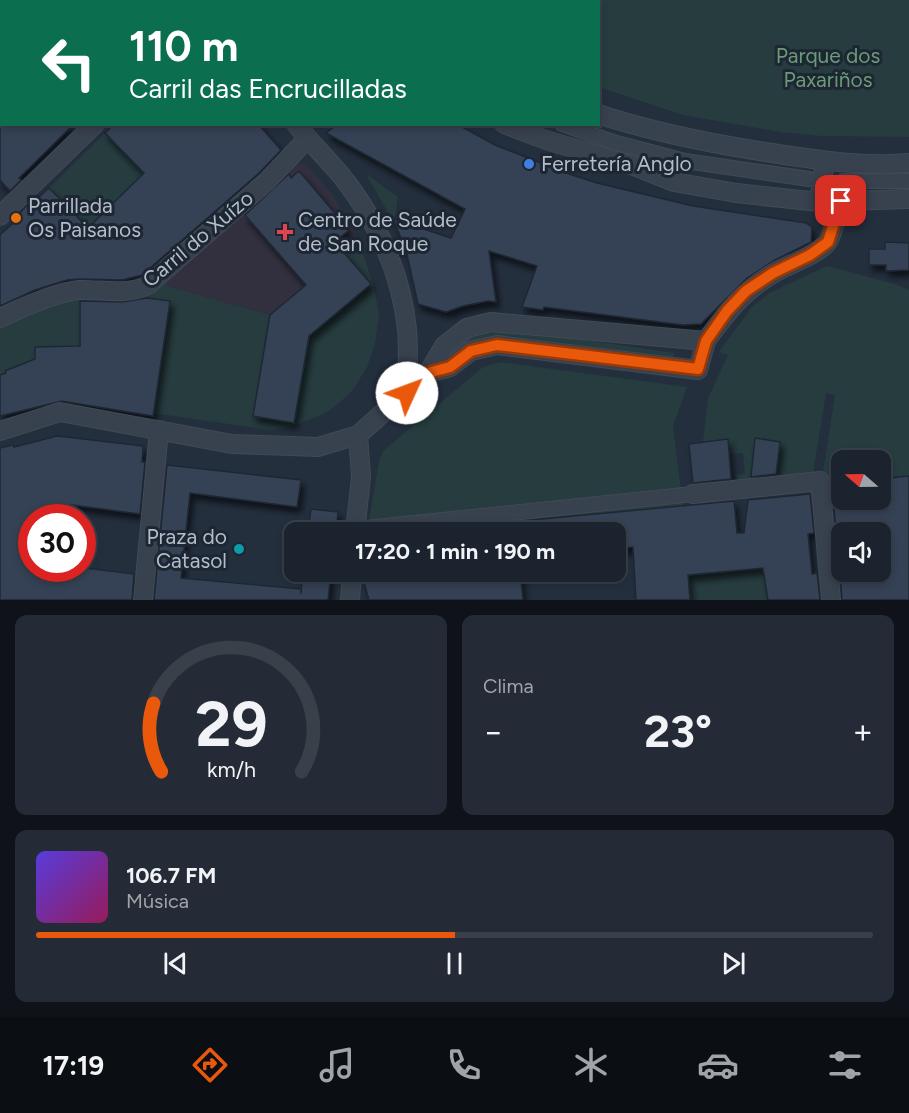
<!DOCTYPE html>
<html lang="es">
<meta charset="utf-8">
<style>
:root{--surface:#1b232e;--page:#242b36;--text:#f1f3f6;--muted:#a0a4aa;--line:#39404a;--accent:#ea580c}
body{margin:0;font-family:Figtree,sans-serif;background:var(--page);color:var(--text);height:100vh;display:flex;flex-direction:column;font-size:22px;white-space:nowrap}
*{box-sizing:border-box;margin:0}
p{font-size:20px;color:var(--muted)}
.icon{flex:none;width:33px;height:33px;fill:none;stroke:currentColor;stroke-width:2;stroke-linecap:round;stroke-linejoin:round}
.map{position:relative;height:600px;overflow:hidden}
.side{display:flex;flex-direction:column;gap:15px;padding:15px;background:#0f1319;flex:1}
.side>*{flex:none}
.top-card{position:absolute;left:0px;top:0px;width:600px;height:126px;box-shadow:0 3px 9px #0003,0 0 0 2px var(--line);background:#0b6e4f;color:#fff;overflow:hidden}
.needle{width:39px;rotate:290deg}
.tools{position:absolute;left:831px;top:450px;display:grid;gap:12px}
.tools a{display:grid;place-items:center;width:60px;height:60px;border-radius:12px;background:var(--surface);box-shadow:0 3px 9px #0003,0 0 0 2px var(--line);font-size:30px}
.speed{position:absolute;left:18px;top:504px;display:flex;gap:12px;font-size:30px;font-weight:700;text-align:center}
.speed>*{display:grid;place-content:center;width:78px;height:78px;border-radius:50%;background:var(--surface);box-shadow:0 3px 9px #0003,0 0 0 2px var(--line);line-height:1}
.speed .limit{border:9px solid #d22;background:#fff;color:#111}
.pin{position:absolute;display:grid;place-items:center;width:51px;height:51px;color:#fff;margin:-26px;border-radius:12px;box-shadow:0 3px 9px #0006}
.me{position:absolute;width:66px;margin:-33px;rotate:47deg;stroke-linejoin:round;filter:drop-shadow(0 0 4px #0008)}
.turn{display:flex;align-items:center;gap:21px;height:126px;padding:0 30px;font-size:27px}
.turn .icon{width:78px;height:78px;stroke-width:2.5}
.turn b{display:block;font-size:42px;line-height:51px}
.big{font-size:45px;font-weight:700;line-height:1.1}
.side .widget{flex:1;display:flex;flex-direction:column;justify-content:center;gap:9px;min-width:0;padding:0 21px;border-radius:12px;background:var(--page)}
.side .dial{align-items:center;gap:0}
.dial svg{height:156px;overflow:visible;fill:none;stroke:var(--line);stroke-width:7;stroke-linecap:round;text-anchor:middle}
.dial text{fill:var(--text);stroke:none}
.song{display:flex;align-items:center;gap:18px}
.cover{width:72px;height:72px;border-radius:9px;background:linear-gradient(135deg,hsl(250 70% 55%),hsl(330 70% 35%))}
.played{height:6px;border-radius:3px;background:linear-gradient(90deg,var(--accent) 50%,var(--line) 50%)}
.keys{display:flex;justify-content:space-around;direction:ltr}
.heat{display:flex;justify-content:space-between;align-items:center;font-size:33px;direction:ltr}
.side .tiles{flex:1;display:grid;gap:15px;grid-template-columns:1fr 1fr}
.widget:last-child{grid-column:span 2}
.trip{position:absolute;left:284px;top:522px;width:342px;height:60px;border-radius:12px;background:var(--surface);box-shadow:0 3px 9px #0003,0 0 0 2px var(--line);font-weight:700;line-height:60px;text-align:center}
.tabs{display:flex;height:96px;justify-content:space-around;align-items:center;background:#0b0e12;color:var(--muted)}
.tabs .icon{width:42px;height:42px}
.tabs .selected{color:var(--accent)}
.tabs b{font-size:27px;color:var(--text)}
.map>svg:first-child{display:block}
</style>
<div class="map">
<svg width="909" height="600" viewBox="0 0 909 600">
<defs>
<filter id="shadow"><feDropShadow dx="3.5" dy="6" stdDeviation="3" flood-color="#0009"/></filter>
</defs>
<rect width="100%" height="100%" fill="#242f3e"/>
<!-- medical -->
<path fill="#32303f" d="M294 163 306 164 330 192 351 224 359 241 270 315 160 284Z"/>
<!-- green -->
<g fill="#263c3f">
<path d="M522 0H909V137L822 136 780 132 683 115 599 87 598 2 521 1Z"/>
<path d="M105 133 144 173 88 228 49 188Z"/>
<path d="M366 174 398 197 394 223Z"/>
<path d="M359 241 374 287 379 315 375 344 367 367 353 390 339 403 327 412 292 427 270 430 153 413 80 346 35 347V386L28 361 5 371 6 373 0 375V322L35 308 80 298V334L170 301 143 297 156 285 160 284 270 315 253 416 293 423 309 336 370 285 344 253Z"/>
<path d="M827 266 895 284 909 290V476L881 479 880 460H842V500L882 501 832 509 830 485 832 483 823 472 835 395 826 393 813 473 738 482 736 475 745 474 743 453 729 454 727 439 703 442 708 398 728 355 719 352 751 308 769 293Z"/>
<path d="M490 330 522 331 675 353 673 357 509 336C489 337 476 340 460 352L456 346 477 333Z"/>
<path d="M501 362 687 387 673 426 683 506 395 532H367L379 461 383 451 483 367Z"/>
<path d="M885 523 890 565 881 566 880 532H842L841 571 837 573 831 530Z"/>
<path d="M772 567 768 600H690L688 575Z"/>
</g>
<!-- building -->
<g fill="#364354" stroke="#1f2835" stroke-width="1.5" filter="url(#shadow)">
<path d="M0 124H74L19 178 21 180 10 191 0 180Z"/>
<path d="M114 124H258L281 150 259 173 142 275 122 280 79 279 67 280 35 290 0 306V235L13 223 14 219 37 195 39 197 49 188 88 228 144 173 105 133Z"/>
<path d="M338 124H457L495 145 569 174 597 183 693 206 806 223 812 227 811 242 775 260 747 278 701 324 683 325 544 307 543 310 522 307 537 266 489 251 496 302 488 301 463 306 446 312 418 304 406 250 393 219 451 238 465 209 326 133Z"/>
<path d="M299 171 349 230 338 239 342 244 339 247 371 284 309 336 294 423 253 416 270 315 306 285 245 215 289 174 291 178Z"/>
<path d="M885 242 909 243V270L886 271V265H869V249H885Z"/>
<path d="M147 298 170 301 153 416 62 401 0 416V375L6 373 5 371 35 359V347L80 346V301L123 302Z"/>
<path d="M57 436 143 446 142 462H145L140 514 64 504 67 518H32V568H85L134 574 132 600H0V448L13 445 14 447Z"/>
<path d="M755 438 780 442 776 474 751 477Z"/>
<path d="M728 439 731 479 693 483 689 444Z"/>
<path d="M167 465 301 480 297 507 190 493 181 578 301 589V594L303 572H331L328 600H154Z"/>
<path d="M909 476V600H842L840 571 880 572V566L890 565 885 522 836 530 834 508 880 501V479Z"/>
<path d="M810 494 814 533 808 534 812 574 817 573 820 600H768L763 568 688 575 690 600H636L633 547 615 549V532H512L511 522 734 501 737 533H744L748 500Z"/>
<path d="M311 509 338 512 336 532H308Z"/>
<path d="M365 572H520L523 600H369L365 586Z"/>
</g>
<g fill="none" stroke-linecap="round" stroke-linejoin="round">
<defs>
<path id="service" d="M512 2 513 0"/>
<g id="pedestrian">
<path d="M321 0 323 2"/>
<path d="M562 124 613 142 685 161 809 179"/>
<path d="M843 181H909"/>
<path d="M356 529 693 494"/>
</g>
<g id="minor">
<path d="M289 0 291 2"/>
<path d="M365 0 368 2"/>
<path d="M0 6H2"/>
<path d="M598 114C655 133 713 144 772 153 817 160 863 167 909 163"/>
<path d="M296 124C311 144 329 160 344 179 378 223 401 273 407 329 409 350 407 372 407 393"/>
<path d="M504 124 546 140 634 166 674 182 736 193 819 202 909 199"/>
<path d="M819 202 825 161"/>
<path d="M0 216 95 124"/>
<path d="M0 318C21 308 56 292 79 290 102 289 127 296 148 285L267 181 307 139"/>
<path d="M706 341C726 313 744 290 774 273 790 263 812 258 826 244 832 238 838 210 841 201"/>
<path d="M0 431 60 412 232 444 318 447 358 435 428 373 444 346 467 328 491 322 706 341 698 370 497 345 471 351 450 367 428 373"/>
<path d="M693 494 820 481 831 600"/>
<path d="M355 532 361 477 358 435"/>
<path d="M143 600 159 430"/>
<path d="M350 600 352 572"/>
</g>
</defs>
<!-- service casing -->
<use href="#service" stroke="#414a57" stroke-width="11"/>
<!-- pedestrian casing -->
<use href="#pedestrian" stroke="#414a57" stroke-width="16"/>
<!-- minor casing -->
<use href="#minor" stroke="#414a57" stroke-width="20"/>
<!-- service -->
<use href="#service" stroke="#38414e" stroke-width="9"/>
<!-- pedestrian -->
<use href="#pedestrian" stroke="#38414e" stroke-width="14"/>
<!-- minor -->
<use href="#minor" stroke="#38414e" stroke-width="18"/>
</g>
<g fill="none" stroke-linecap="round" stroke-linejoin="round">
<defs>
<path id="route" d="M407 393 428 373 450 367 471 351 497 345 698 369 706 341 727 311 746 291 773 273 810 255 828 242 841 201"/>
</defs>
<!-- route casing -->
<use href="#route" stroke="#983908" stroke-width="15"/>
<!-- route -->
<use href="#route" stroke="#ea580c" stroke-width="10"/>
</g>
<!-- markers -->
<circle fill="#3f7fe0" stroke="#1d2633" stroke-width="2" cx="529" cy="164" r="6"/>
<circle fill="#e8710a" stroke="#1d2633" stroke-width="2" cx="16" cy="218" r="6"/>
<path fill="#e0444e" stroke="#1d2633" stroke-width="2" d="M282 223h6v6h6v6h-6v6h-6v-6h-6v-6h6z"/>
<circle fill="#0f9aa8" stroke="#1d2633" stroke-width="2" cx="239" cy="549" r="6"/>
<g text-anchor="middle" stroke-width="6" stroke-linejoin="round" paint-order="stroke">
<!-- park labels -->
<g font-size="21" fill="#6b9a76" stroke="#1d2633">
<text x="828" y="63">Parque dos<tspan x="828" dy="24">Paxariños</tspan></text>
</g>
<!-- poi labels -->
<g font-size="21" fill="#b4bcc9" stroke="#1d2633" text-anchor="start">
<text x="541" y="171">Ferretería Anglo</text>
<text x="28" y="213">Parrillada<tspan x="28" dy="24">Os Paisanos</tspan></text>
<text x="298" y="227">Centro de Saúde<tspan x="298" dy="24">de San Roque</tspan></text>
<text x="227" y="544" text-anchor="end">Praza do<tspan x="227" dy="24">Catasol</tspan></text>
</g>
<!-- street labels -->
<g font-size="21" fill="#b4bcc9" stroke="#1d2633">
<text transform="translate(198 239) rotate(-40)" y="7">Carril do Xuízo</text>
</g>
</g>
</svg>
<div class="tools">
<a><svg class="needle" viewBox="-14 -14 28 28"><path d="M0-13l5 13h-10z" fill="#e53935"/><path d="M0 13l5-13h-10z" fill="#a0a4aa"/></svg></a>
<a><svg class="icon" aria-label="sound" viewBox="0 0 24 24"><path d="M4 9h4l5-4v14l-5-4H4zM17 9q2 3 0 6"/></svg></a>
</div>
<div class="speed"><div class="limit">30</div></div>
<div class="pin" style="left:841px;top:201px;background:#d93025"><svg class="icon" aria-label="arrive" viewBox="0 0 24 24"><path d="M6 21V4h12l-3 4 3 4H6"/></svg></div>
<svg class="me" style="left:407px;top:393px" viewBox="-20 -20 40 40"><circle r="19" fill="#fff"/><path d="M0-13L10 11 0 6-10 11z" fill="#ea580c"/></svg>
<div class="trip">17:20 · 1 min · 190 m</div>
<div class="top-card">
<div class="turn"><svg class="icon" aria-label="left" viewBox="0 0 24 24"><path d="M17 20v-9H6M10 6l-5 5 5 5"/></svg><div><b>110 m</b>Carril das Encrucilladas</div></div>
</div>
</div>
<section class="side">
<div class="tiles">
<div class="widget dial"><svg viewBox="0 0 100 80">
<path d="M14 69A42 42 0 1 1 86 69"/>
<path d="M14 69A42 42 0 0 1 10 34" stroke="#ea580c"/>
<text x="50" y="56" font-size="32" font-weight="700">29</text>
<text x="50" y="72" font-size="11">km/h</text>
</svg></div>
<div class="widget"><p>Clima</p>
<div class="heat"><a>−</a><b class="big">23°</b><a>+</a></div>
</div>
<div class="widget">
<div class="song"><i class="cover"></i><div><b>106.7 FM</b><p>Música</p></div></div>
<div class="played"></div>
<div class="keys"><svg class="icon" aria-label="previous" viewBox="0 0 24 24"><path d="M18 5L8 12l10 7zM5 5v14"/></svg><svg class="icon" aria-label="pause" viewBox="0 0 24 24"><path d="M8 5v14M16 5v14"/></svg><svg class="icon" aria-label="next" viewBox="0 0 24 24"><path d="M6 5l10 7-10 7zM19 5v14"/></svg></div>
</div>
</div>
</section>
<nav class="tabs">
<b>17:19</b>
<svg class="icon selected" aria-label="directions" viewBox="0 0 24 24"><path d="M12 3l9 9-9 9-9-9zM9 14v-3h6M13 9l2 2-2 2"/></svg>
<svg class="icon" aria-label="music" viewBox="0 0 24 24"><path d="M9 18V5l10-2v13"/><circle cx="6" cy="18" r="3"/><circle cx="16" cy="16" r="3"/></svg>
<svg class="icon" aria-label="phone" viewBox="0 0 24 24"><path d="M5 4h4l2 5-3 2q2 4 5 5l2-3 5 2v4C11 20 4 13 5 4z"/></svg>
<svg class="icon" aria-label="climate" viewBox="0 0 24 24"><path d="M12 3v18M4 7l16 10M4 17L20 7"/></svg>
<svg class="icon" aria-label="car" viewBox="0 0 24 24"><path d="M5 17H2v-5l4-1 3-4h7l3 4 3 1v5h-3M9 17h6M6 11h13"/><circle cx="7" cy="17" r="2"/><circle cx="17" cy="17" r="2"/></svg>
<svg class="icon" aria-label="filters" viewBox="0 0 24 24"><path d="M4 7h16M4 17h16"/><circle cx="9" cy="7" r="2"/><circle cx="15" cy="17" r="2"/></svg>
</nav>
